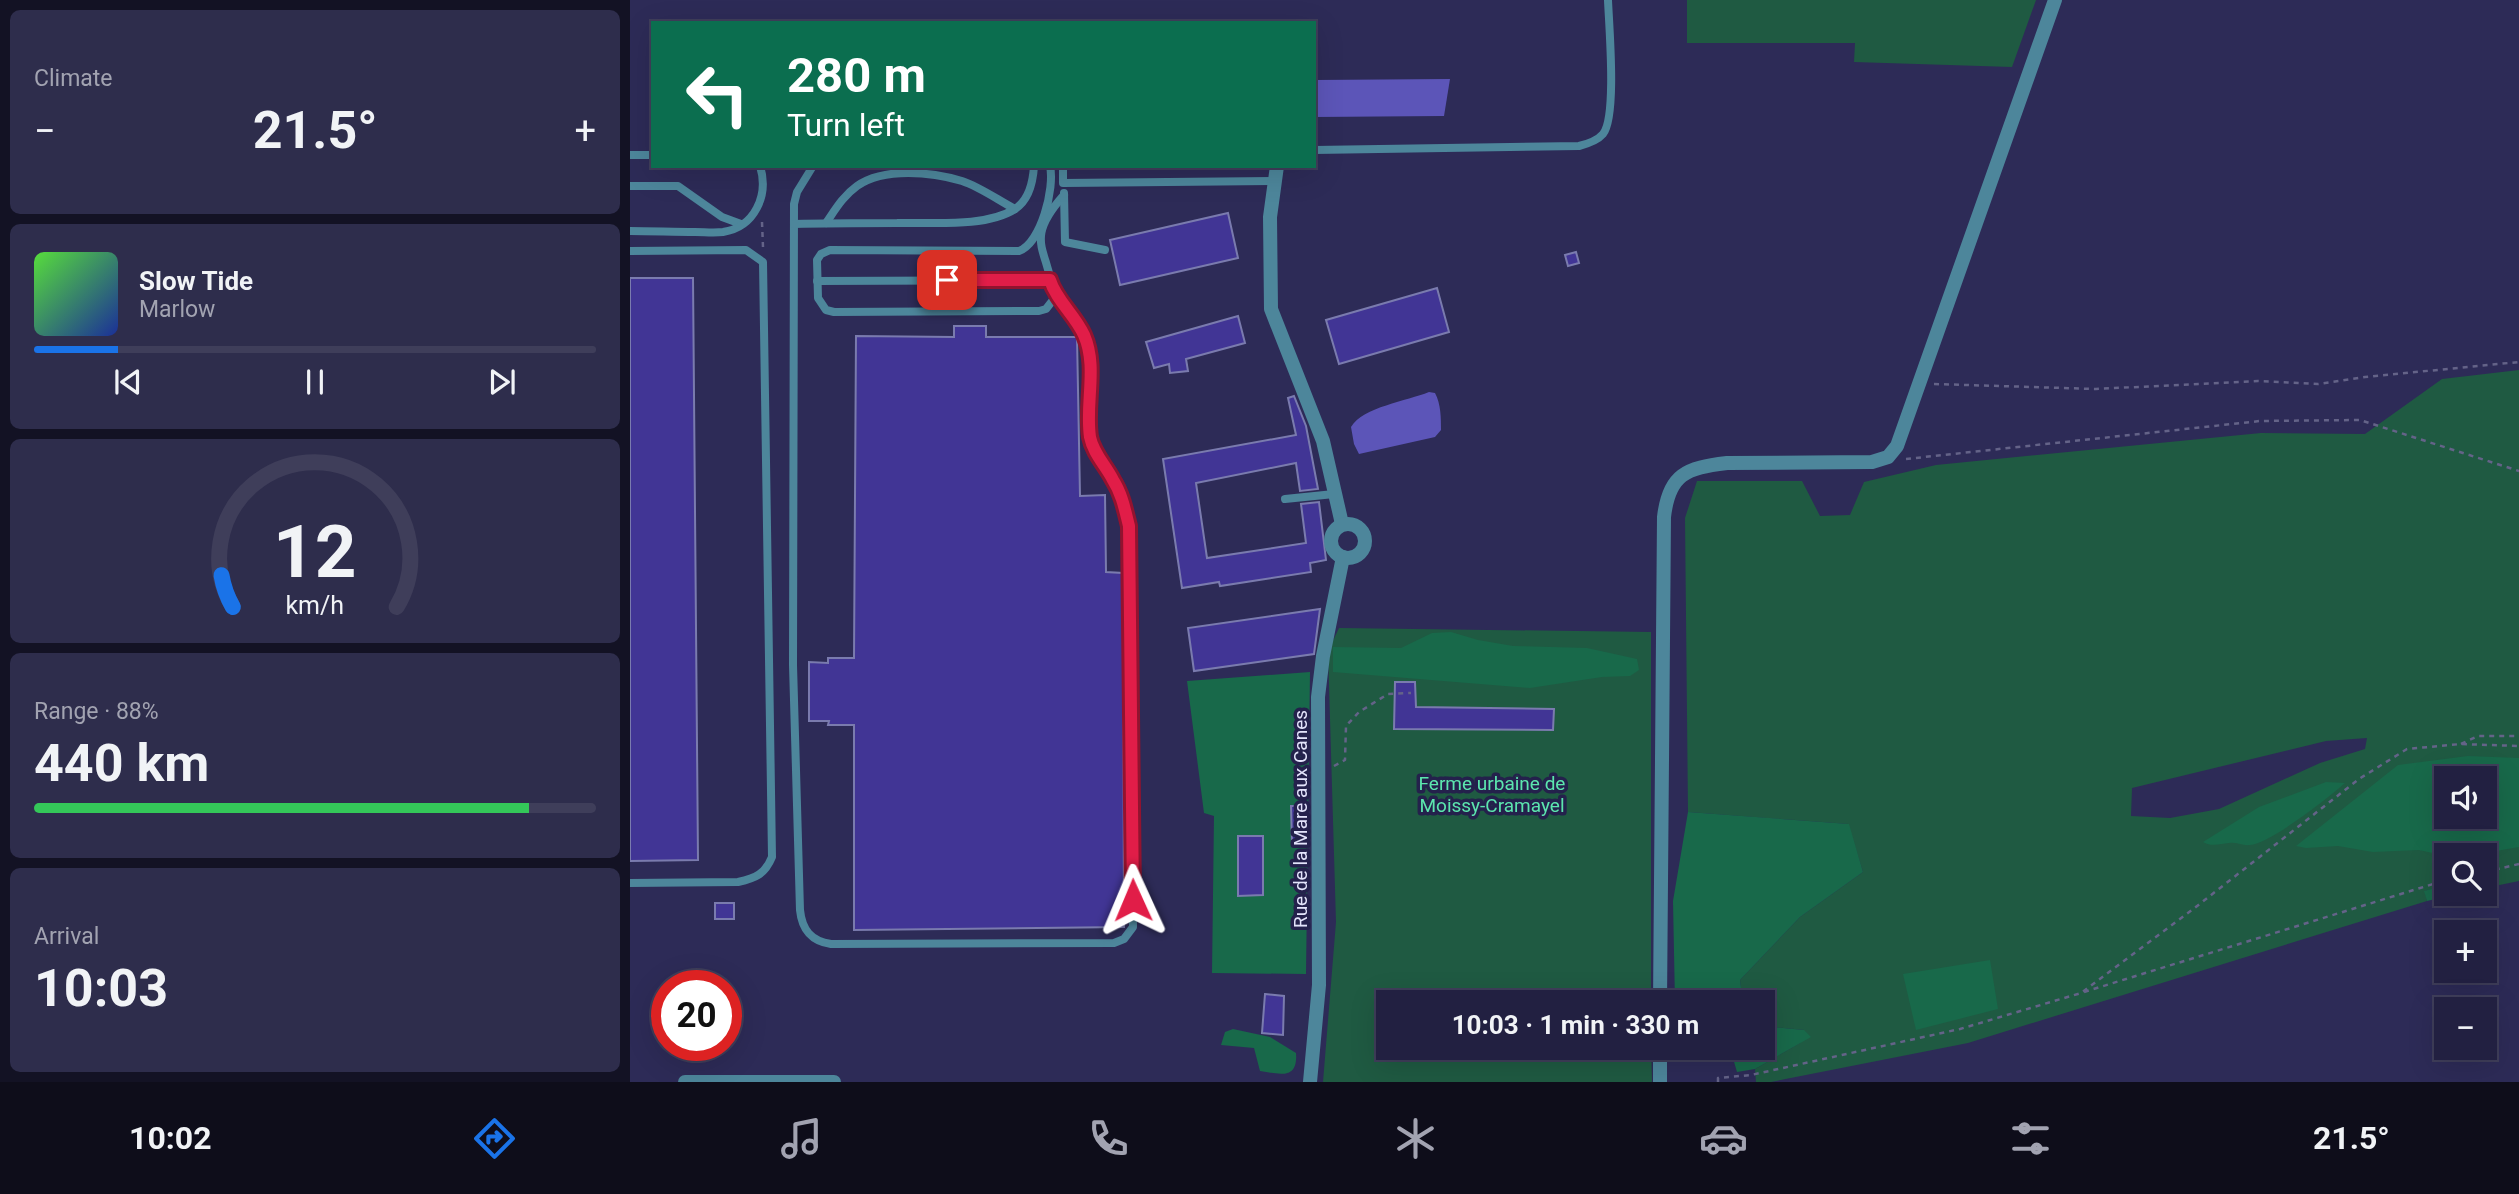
<!DOCTYPE html>
<meta charset="utf-8">
<style>
:root{--surface:#222041;--page:#2e2d4c;--text:#f1f3f6;--muted:#a2a3b1;--line:#3f3e5a;--accent:#1a73e8}
body{margin:0;font-family:Roboto,sans-serif;background:var(--page);color:var(--text);height:100vh;display:flex;flex-direction:column;font-size:26px;white-space:nowrap}
*{box-sizing:border-box;margin:0}
p{font-size:23px;color:var(--muted)}
.icon{flex:none;width:38px;height:38px;fill:none;stroke:currentColor;stroke-width:2;stroke-linecap:round;stroke-linejoin:round}
.map{position:relative;flex:1;overflow:hidden}
.drawer{display:flex;flex-direction:column;gap:10px;padding:10px;background:#131224;width:630px}
.drawer>*{flex:none}
.guide{position:absolute;left:21px;top:21px;width:665px;height:147px;border-radius:0px;box-shadow:0 7px 28px #0002,0 0 0 2px var(--line);background:#0b6e4f;color:#fff;overflow:hidden}
.buttons{position:absolute;left:1804px;top:766px;display:grid;gap:14px}
.buttons a{display:grid;place-items:center;width:63px;height:63px;border-radius:0px;background:var(--surface);box-shadow:0 7px 28px #0002,0 0 0 2px var(--line);font-size:35px}
.speed{position:absolute;left:21px;top:970px;display:flex;gap:14px;font-size:35px;font-weight:700;text-align:center}
.speed>*{display:grid;place-content:center;width:91px;height:91px;border-radius:50%;background:var(--surface);box-shadow:0 7px 28px #0002,0 0 0 2px var(--line);line-height:1}
.speed .limit{border:10px solid #d22;background:#fff;color:#111}
.pin{position:absolute;display:grid;place-items:center;width:60px;height:60px;color:#fff;margin:-30px;border-radius:14px;box-shadow:0 4px 10px #0006}
.me{position:absolute;width:77px;margin:-38px;rotate:359deg;stroke-linejoin:round;filter:drop-shadow(0 0 5px #0008)}
.turn{display:flex;align-items:center;gap:24px;height:147px;padding:0 21px;font-size:32px}
.turn .icon{width:91px;height:91px;stroke-width:2.5}
.turn b{display:block;font-size:49px;line-height:60px}
.big{font-size:52px;font-weight:700;line-height:1.1}
.drawer .card{flex:1;display:flex;flex-direction:column;justify-content:center;gap:10px;min-width:0;padding:0 24px;border-radius:10px;background:var(--page)}
.drawer .dial{align-items:center;gap:0}
.dial svg{height:182px;overflow:visible;fill:none;stroke:var(--line);stroke-width:7;stroke-linecap:round;text-anchor:middle}
.dial text{fill:var(--text);stroke:none}
.song{display:flex;align-items:center;gap:21px}
.cover{width:84px;height:84px;border-radius:10px;background:linear-gradient(135deg,hsl(110 70% 55%),hsl(230 70% 35%))}
.played{height:7px;border-radius:4px;background:linear-gradient(90deg,var(--accent) 15%,var(--line) 15%)}
.keys{display:flex;justify-content:space-around;direction:ltr}
.heat{display:flex;justify-content:space-between;align-items:center;font-size:38px;direction:ltr}
.charge{height:10px;border-radius:5px;background:linear-gradient(90deg,#34c759 88%,var(--line) 0)}
.trip{position:absolute;left:746px;top:990px;width:399px;height:70px;border-radius:0px;background:var(--surface);box-shadow:0 7px 28px #0002,0 0 0 2px var(--line);font-weight:700;line-height:70px;text-align:center}
.menu{display:flex;height:112px;justify-content:space-around;align-items:center;background:#0e0d1a;color:var(--muted)}
.menu .icon{width:49px;height:49px}
.menu .active{color:var(--accent)}
.menu b{font-size:32px;color:var(--text)}
main{display:flex;flex:1;min-height:0}
.map>svg:first-child{display:block}
</style>
<main>
<section class="drawer">
<div class="card"><p>Climate</p>
<div class="heat"><a>−</a><b class="big">21.5°</b><a>+</a></div>
</div>
<div class="card">
<div class="song"><i class="cover"></i><div><b>Slow Tide</b><p>Marlow</p></div></div>
<div class="played"></div>
<div class="keys"><svg class="icon" aria-label="previous" viewBox="0 0 24 24"><path d="M18 5L8 12l10 7zM5 5v14"/></svg><svg class="icon" aria-label="pause" viewBox="0 0 24 24"><path d="M8 5v14M16 5v14"/></svg><svg class="icon" aria-label="next" viewBox="0 0 24 24"><path d="M6 5l10 7-10 7zM19 5v14"/></svg></div>
</div>
<div class="card dial"><svg viewBox="0 0 100 80">
<path d="M14 69A42 42 0 1 1 86 69"/>
<path d="M14 69A42 42 0 0 1 9 55" stroke="#1a73e8"/>
<text x="50" y="56" font-size="32" font-weight="700">12</text>
<text x="50" y="72" font-size="11">km/h</text>
</svg></div>
<div class="card"><p>Range · 88%</p><b class="big">440 km</b><div class="charge"></div></div>
<div class="card"><p>Arrival</p><b class="big">10:03</b></div>
</section>
<div class="map">
<svg width="1889" height="1082" viewBox="0 0 1889 1082">
<rect width="100%" height="100%" fill="#2d2b57"/>
<!-- green -->
<g fill="#1f5a42" fill-rule="evenodd">
<path d="M1057 0H1406L1382 67 1224 62 1225 43H1057Z"/>
<path d="M1889 370V881L1855 888V856H1816V885L1795 891 1797 901 1338 1043 1141 1082H1126L1125 1069 1170 1043 1174 1030 1132 1026V1003H1113L1110 980 1170 917 1233 872 1218 824 1058 812 1055 518 1067 481H1172L1190 516 1220 515 1234 482 1306 465 1631 433 1735 434 1812 379ZM1737 738 1735 749 1690 763 1589 809 1540 818 1501 816 1502 788 1696 741ZM1816 779H1855V817H1816Z"/>
<path d="M709 628 1021 632V1003H758V1048H1021L1022 1082H693L706 922 698 651Z"/>
</g>
<!-- forest -->
<g fill="#18694a" fill-rule="evenodd">
<path d="M821 632 848 640 883 646 957 648 1007 659 1009 670 1000 676 972 677 900 688 703 672V647L771 648 802 633Z"/>
<path d="M680 672 676 974 582 973 584 816 574 813 557 681Z"/>
<path d="M1838 756 1889 758V847L1837 856H1816L1789 850 1743 852 1708 846 1676 848 1666 846 1768 765ZM1816 779H1855V817H1816Z"/>
<path d="M1696 782 1715 783C1698 798 1641 843 1620 845 1613 846 1607 842 1599 843 1590 844 1581 847 1573 842L1629 807Z"/>
<path d="M1058 812 1219 824 1233 872 1170 917 1110 980 1113 1003H1045L1043 901Z"/>
<path d="M1816 885V894H1826L1797 901 1794 891Z"/>
<path d="M1360 960 1368 1009 1286 1030 1273 974Z"/>
<path d="M1132 1026 1174 1030 1181 1037 1125 1069 1107 1072 1100 1048H1132Z"/>
<path d="M603 1029 640 1037 666 1053C668 1080 650 1074 630 1071L624 1048 591 1045 595 1032Z"/>
</g>
<!-- water -->
<g fill="#5c55b8">
<path d="M820 79 814 116 684 117V80Z"/>
<path d="M799 392 805 393C811 404 811 418 811 430L805 437 729 454 724 444 721 427C733 407 777 401 799 392Z"/>
</g>
<!-- building -->
<g fill="#413595" stroke="#7a7bae" stroke-width="2">
<path d="M598 213 608 258 490 285 480 240Z"/>
<path d="M946 252 949 263 938 266 935 255Z"/>
<path d="M0 278H63L68 860 0 861Z"/>
<path d="M807 288 819 332 709 364 696 320Z"/>
<path d="M608 316 615 343 556 359 558 371 540 373 539 364 524 368 516 342Z"/>
<path d="M324 326H356V337H447L450 496 475 495 476 572 493 573 494 927 224 930V725H198L199 721H179V662L198 663V658H224L226 336 324 337Z"/>
<path d="M664 396 676 426 688 489 670 491 666 463 566 483 577 558 676 543 671 504 689 502 696 560 680 563 681 572 590 586 589 582 552 588 533 459 666 435 658 398Z"/>
<path d="M690 609 684 654 564 671 558 628Z"/>
<path d="M765 682H785L786 707 924 709 923 730 764 729Z"/>
<path d="M661 806H676V844H662Z"/>
<path d="M608 836H633V895L608 896Z"/>
<rect x="85" y="903" width="19" height="16"/>
<path d="M635 994 654 996 653 1035 632 1033Z"/>
</g>
<g fill="none" stroke-linecap="round" stroke-linejoin="round">
<!-- path -->
<g stroke="#646388" stroke-width="2.5" stroke-dasharray="5 5" stroke-linecap="butt">
<path d="M132 222 133 247"/>
<path d="M1304 384 1466 389 1628 381 1688 384 1735 377 1889 362"/>
<path d="M1276 459 1630 421 1730 420 1889 471"/>
<path d="M1831 744 1848 736H1889"/>
<path d="M704 766 715 760 716 726 729 712 758 694 781 693"/>
<path d="M1855 872 1889 864"/>
<path d="M1454 992 1816 880"/>
<path d="M1088 1082V1078L1121 1075 1330 1029 1451 993 1562 910 1729 779 1777 749 1831 744 1889 746"/>
</g>
<!-- lane -->
<g stroke="#4d869b" stroke-width="8">
<path d="M684 150 949 146C957 144 967 141 973 134 987 117 979 26 978 0"/>
<path d="M0 155H23"/>
<path d="M183 166 167 192 164 204 163 665 170 910C172 930 181 941 201 944L484 943 494 939 503 927 499 526 492 499 465 451 460 438V357L454 335 444 316 423 289"/>
<path d="M420 166C425 188 411 243 389 251L200 250 191 254 187 260 188 298 196 310 204 312 409 311 416 309 423 300C422 250 390 244 434 195"/>
<path d="M433 166V183L646 181"/>
<path d="M0 186H48L92 217 111 224"/>
<path d="M434 193 435 242 475 250"/>
<path d="M196 223C205 210 213 196 227 186 254 167 302 172 332 181 350 187 368 200 385 209"/>
<path d="M164 224C199 223 233 223 267 223 301 222 355 228 385 209 399 200 403 182 404 166"/>
<path d="M0 231C22 231 44 232 65 232 74 232 84 233 93 232 125 227 139 195 130 166"/>
<path d="M0 251 116 250 133 262 142 857C135 874 126 878 108 882L0 883"/>
<path d="M187 281 420 280"/>
<path d="M655 499 704 494"/>
</g>
<!-- street -->
<g stroke="#4d869b" stroke-width="14">
<path d="M647 166 640 217 641 309 693 441 712 524"/>
<circle cx="718" cy="541" r="17"/>
<path d="M1030 1003 1034 517C1039 474 1056 468 1097 463L1242 462 1258 457 1267 446 1425 0"/>
<path d="M55 1082H204"/>
<path d="M680 1082 689 985 688 697 693 656 713 557"/>
<path d="M1030 1082V1048"/>
</g>
</g>
<g fill="none" stroke-linecap="round" stroke-linejoin="round">
<defs>
<path id="route" d="M317 280H420C426 300 445 315 454 335 468 367 455 403 460 437 463 453 476 466 483 480 492 494 495 510 499 526L503 900"/>
</defs>
<!-- route casing -->
<use href="#route" stroke="#92132f" stroke-width="18"/>
<!-- route -->
<use href="#route" stroke="#e11d48" stroke-width="12"/>
</g>
<g text-anchor="middle" stroke-width="7" stroke-linejoin="round" paint-order="stroke">
<!-- park labels -->
<g font-size="19" fill="#5ce6ae" stroke="#24214c">
<text x="862" y="790">Ferme urbaine de<tspan x="862" dy="22">Moissy-Cramayel</tspan></text>
</g>
<!-- street labels -->
<g font-size="19" fill="#e3e4fb" stroke="#24214c">
<text transform="translate(670 819) rotate(-90)" y="7">Rue de la Mare aux Canes</text>
</g>
</g>
</svg>
<div class="buttons">
<a><svg class="icon" aria-label="sound" viewBox="0 0 24 24"><path d="M4 9h4l5-4v14l-5-4H4zM17 9q2 3 0 6"/></svg></a>
<a><svg class="icon" aria-label="search" viewBox="0 0 24 24"><circle cx="10" cy="10" r="6"/><path d="M15 15l6 6"/></svg></a>
<a>+</a>
<a>−</a>
</div>
<div class="speed"><div class="limit">20</div></div>
<div class="pin" style="left:317px;top:280px;background:#d93025"><svg class="icon" aria-label="arrive" viewBox="0 0 24 24"><path d="M6 21V4h12l-3 4 3 4H6"/></svg></div>
<svg class="me" style="left:503px;top:900px" viewBox="-20 -20 40 40"><path d="M0-17L14 15 0 8-14 15z" fill="#e11d48" stroke="#fff" stroke-width="4"/></svg>
<div class="trip">10:03 · 1 min · 330 m</div>
<div class="guide">
<div class="turn"><svg class="icon" aria-label="left" viewBox="0 0 24 24"><path d="M17 20v-9H6M10 6l-5 5 5 5"/></svg><div><b>280 m</b>Turn left</div></div>
</div>
</div>
</main>
<nav class="menu">
<b>10:02</b>
<svg class="icon active" aria-label="directions" viewBox="0 0 24 24"><path d="M12 3l9 9-9 9-9-9zM9 14v-3h6M13 9l2 2-2 2"/></svg>
<svg class="icon" aria-label="music" viewBox="0 0 24 24"><path d="M9 18V5l10-2v13"/><circle cx="6" cy="18" r="3"/><circle cx="16" cy="16" r="3"/></svg>
<svg class="icon" aria-label="phone" viewBox="0 0 24 24"><path d="M5 4h4l2 5-3 2q2 4 5 5l2-3 5 2v4C11 20 4 13 5 4z"/></svg>
<svg class="icon" aria-label="climate" viewBox="0 0 24 24"><path d="M12 3v18M4 7l16 10M4 17L20 7"/></svg>
<svg class="icon" aria-label="car" viewBox="0 0 24 24"><path d="M5 17H2v-5l4-1 3-4h7l3 4 3 1v5h-3M9 17h6M6 11h13"/><circle cx="7" cy="17" r="2"/><circle cx="17" cy="17" r="2"/></svg>
<svg class="icon" aria-label="filters" viewBox="0 0 24 24"><path d="M4 7h16M4 17h16"/><circle cx="9" cy="7" r="2"/><circle cx="15" cy="17" r="2"/></svg>
<b>21.5°</b>
</nav>
